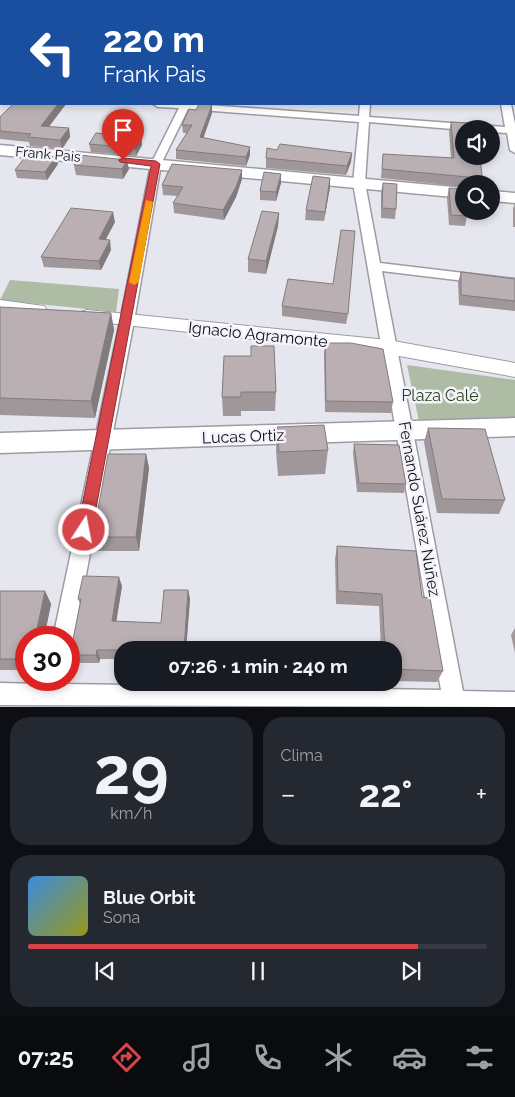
<!DOCTYPE html>
<html lang="es">
<meta charset="utf-8">
<style>
:root{--surface:#171b24;--page:#242831;--text:#f1f3f6;--muted:#9ea1a6;--line:#363941;--accent:#d5454a}
body{margin:0;font-family:Raleway,sans-serif;background:var(--page);color:var(--text);height:100vh;display:flex;flex-direction:column;font-size:19px;white-space:nowrap}
*{box-sizing:border-box;margin:0}
p{font-size:16px;color:var(--muted)}
.icon{flex:none;width:28px;height:28px;fill:none;stroke:currentColor;stroke-width:2;stroke-linecap:round;stroke-linejoin:round}
.map{position:relative;height:707px;overflow:hidden}
.drawer{display:flex;flex-direction:column;gap:10px;padding:10px;background:#0d0f14;flex:1}
.drawer>*{flex:none}
.banner{position:absolute;left:0px;top:0px;width:515px;height:105px;box-shadow:0 2px 8px #0003;background:#1a4fa0;color:#fff;overflow:hidden}
.fabs{position:absolute;left:455px;top:120px;display:grid;gap:10px}
.fabs a{display:grid;place-items:center;width:45px;height:45px;border-radius:50%;background:var(--surface);box-shadow:0 2px 8px #0003;font-size:25px}
.speed{position:absolute;left:15px;top:626px;display:flex;gap:10px;font-size:25px;font-weight:700;text-align:center}
.speed>*{display:grid;place-content:center;width:65px;height:65px;border-radius:50%;background:var(--surface);box-shadow:0 2px 8px #0003;line-height:1}
.speed .limit{border:8px solid #d22;background:#fff;color:#111}
.pin{position:absolute;display:grid;place-items:center;width:42px;height:42px;color:#fff;margin:-51px -21px;border-radius:50% 50% 50% 0;rotate:-45deg;box-shadow:0 0 5px #0007}
.pin .icon{rotate:45deg}
.me{position:absolute;width:55px;margin:-28px;rotate:11deg;stroke-linejoin:round;filter:drop-shadow(0 0 4px #0008)}
.turn{display:flex;align-items:center;gap:18px;height:105px;padding:0 20px;font-size:22px}
.turn .icon{width:65px;height:65px;stroke-width:2.5}
.turn b{display:block;font-size:35px;line-height:42px}
.big{font-size:38px;font-weight:700;line-height:1.1}
.drawer .widget{flex:1;display:flex;flex-direction:column;justify-content:center;gap:8px;min-width:0;padding:0 18px;border-radius:20px;background:var(--page)}
.drawer .dial{align-items:center;gap:0}
.dial b{font-size:65px;line-height:1}
.song{display:flex;align-items:center;gap:15px}
.cover{width:60px;height:60px;border-radius:8px;background:linear-gradient(135deg,hsl(210 70% 55%),hsl(60 70% 35%))}
.played{height:5px;border-radius:2px;background:linear-gradient(90deg,var(--accent) 85%,var(--line) 85%)}
.keys{display:flex;justify-content:space-around;direction:ltr}
.heat{display:flex;justify-content:space-between;align-items:center;font-size:28px;direction:ltr}
.drawer .tiles{flex:1;display:grid;gap:10px;grid-template-columns:1fr 1fr}
.widget:last-child{grid-column:span 2}
.trip{position:absolute;left:114px;top:641px;width:288px;height:50px;border-radius:20px;background:var(--surface);box-shadow:0 2px 8px #0003;font-weight:700;line-height:50px;text-align:center}
.tabs{display:flex;height:80px;justify-content:space-around;align-items:center;background:#090b0e;color:var(--muted)}
.tabs .icon{width:35px;height:35px}
.tabs .current{color:var(--accent)}
.tabs b{font-size:22px;color:var(--text)}
.map>svg:first-child{display:block}
</style>
<div class="map">
<svg width="515" height="707" viewBox="0 0 515 707">
<rect width="100%" height="100%" fill="#e6e6ef"/>
<!-- green -->
<g fill="#aebba5">
<path d="M10 280 119 289 116 312 0 300Z"/>
<path d="M407 365 515 380V419L419 421Z"/>
</g>
<g fill="none" stroke-linecap="round" stroke-linejoin="round">
<!-- stream -->
<path stroke="#a6bdd4" stroke-width="2.5" d="M91 0 117 1"/>
<defs>
<g id="minor">
<path d="M352 0H361L362 1H353Z"/>
<path d="M0 1H3L1 5H0Z"/>
<rect x="514" y="36" width="1" height="4"/>
<path d="M514 78 515 79V85L514 84Z"/>
<path d="M153 104H194L359 116 360 104H370L369 117 505 127 501 104H511L515 124V153L510 150 507 133 491 132V129L464 130 369 122 365 183 380 263 515 279V287L382 271 463 691 515 692V707L0 705V683L42 684 43 680H65L64 684 441 690 353 183 359 122 188 109 161 164 134 321 74 638 69 646V638H53L120 321 151 164 179 108 158 107Z"/>
</g>
<g id="tertiary">
<path d="M1 92V100L0 101V93Z"/>
<path d="M0 300 44 306 47 310 44 314 38 316 0 312Z"/>
<path d="M87 310 388 340 515 363V377L388 354 81 320 78 316 81 312Z"/>
</g>
<g id="secondary">
<path d="M0 145 464 188V198L0 155Z"/>
<path d="M491 191 515 193V203L491 201Z"/>
<path d="M515 418V436L0 453V433Z"/>
</g>
</defs>
<!-- minor casing -->
<use href="#minor" stroke="#9d9ca5" stroke-width="3"/>
<!-- tertiary casing -->
<use href="#tertiary" stroke="#9d9ca5" stroke-width="2"/>
<!-- secondary casing -->
<use href="#secondary" stroke="#9d9ca5" stroke-width="3"/>
<!-- minor -->
<use href="#minor" fill="#fff" fill-rule="evenodd"/>
<!-- tertiary -->
<use href="#tertiary" fill="#fff" fill-rule="evenodd"/>
<!-- secondary -->
<use href="#secondary" fill="#fff" fill-rule="evenodd"/>
</g>
<!-- wall -->
<g fill="#a0979a">
<path d="M13 104H66L49 127 69 128 70 137 62 149 30 146 29 142 0 139V117Z"/>
<path d="M212 113 203 138 250 155 246 166 176 159V150L187 133H183L182 125Z"/>
<path d="M451 122 464 129 483 184H464V187L381 178 383 154 451 158 449 131Z"/>
<path d="M141 137 142 145 136 156 91 152 89 144Z"/>
<path d="M277 150 352 153 351 162 346 175 266 168V158Z"/>
<path d="M56 157 58 164 47 180 17 178 15 170Z"/>
<path d="M74 165 129 169 123 179 76 175Z"/>
<path d="M242 170V179L236 197 224 220 174 213 173 203 178 196 163 195 162 185Z"/>
<path d="M330 178V187L324 221 305 220 306 210Z"/>
<path d="M281 183 276 201 260 200V191Z"/>
<path d="M383 183 396 209 395 219 381 218V192Z"/>
<path d="M449 188 464 211H485L483 218 467 217 465 226 449 225 447 198Z"/>
<path d="M515 202V227H513V209Z"/>
<path d="M279 213 278 226 266 274 248 272V259Z"/>
<path d="M115 222 106 239 111 250 101 270 44 267 41 257Z"/>
<path d="M461 272 515 279V311L459 305 458 282Z"/>
<path d="M282 306 348 314 346 324 282 316Z"/>
<path d="M0 307 111 313 114 330 95 418 0 415Z"/>
<path d="M325 343 393 402 391 413 325 412 324 354Z"/>
<path d="M224 356 276 392 275 411H241V416H223L222 397Z"/>
<path d="M277 427 328 450 325 474 278 476 276 451Z"/>
<path d="M428 428 505 500 499 514 437 513 424 442Z"/>
<path d="M354 444 406 484 404 493 357 492 353 453Z"/>
<path d="M146 454 149 468 139 551H97L93 537Z"/>
<path d="M337 546 422 597 443 671 437 682 392 681V650H381L379 606 336 604 335 559Z"/>
<path d="M122 586 116 621 161 623 188 590 190 599 186 650H122V659H100L99 663H74L70 655 80 604 78 599Z"/>
<path d="M0 591H45L51 604 44 638H26V670H0Z"/>
<path d="M515 628V653L511 635Z"/>
</g>
<!-- shaded-wall -->
<g fill="#827b7d">
<path d="M58 104H66L43 134 41 126Z"/>
<path d="M212 105V113L201 145 200 137Z"/>
<path d="M69 128 70 137 62 149 60 140Z"/>
<path d="M141 137 142 145 136 156 135 148Z"/>
<path d="M250 147V155L246 166V157Z"/>
<path d="M352 153 351 162 346 175 347 166Z"/>
<path d="M56 157 58 164 47 180 45 172Z"/>
<path d="M127 160 129 169 123 179 122 169Z"/>
<path d="M242 170V179L236 197 224 220 223 210Z"/>
<path d="M281 174V183L276 201V192Z"/>
<path d="M330 178V187L324 221 325 212Z"/>
<path d="M113 212 115 222 101 248 99 239Z"/>
<path d="M279 213 278 226 266 274V261Z"/>
<path d="M110 240 111 250 101 270 99 261Z"/>
<path d="M111 313 114 330 95 418 91 401Z"/>
<path d="M146 454 149 468 139 551 136 537Z"/>
<path d="M119 577 122 586 115 630 112 621Z"/>
<path d="M188 590 190 599 186 650H184Z"/>
<path d="M45 591 51 604 44 638H35Z"/>
<path d="M97 650 100 659 99 663 96 655Z"/>
</g>
<!-- building -->
<g fill="#bab0b3" stroke="#827b7d">
<path d="M13 104H58L41 126 69 128 60 140 28 137 31 134 0 131V117Z"/>
<path d="M199 104 212 105 200 137 250 147 246 157 176 150 192 125H182L189 109 196 110Z"/>
<path d="M451 122 470 123V129H464V156H474V158H480L483 184H468V177L382 169 383 154 454 158Z"/>
<path d="M96 133 141 137 135 148 89 144Z"/>
<path d="M280 144 352 153 347 166 266 158 267 148 277 150Z"/>
<path d="M29 152 56 157 45 172 15 170Z"/>
<path d="M80 155 127 160 122 169 74 165Z"/>
<path d="M172 164 242 170 236 187 223 210 173 203 183 187 162 185Z"/>
<path d="M264 172 281 174 276 192 260 191Z"/>
<path d="M313 176 330 178 325 212 306 210Z"/>
<path d="M383 183 397 184 396 209 382 208Z"/>
<path d="M449 188 464 189V211H467L468 216 451 215Z"/>
<path d="M71 208 113 212 99 239 110 240 99 261 41 257Z"/>
<path d="M262 211 279 213 266 261 248 259Z"/>
<path d="M341 230 355 231 348 314 282 306 288 279 333 284Z"/>
<path d="M461 272 515 279V301L461 295Z"/>
<path d="M0 307 111 313 91 401 0 398Z"/>
<path d="M325 343H351L383 349 393 402 326 401Z"/>
<path d="M251 346H274L276 392H241V397H222L224 356H251Z"/>
<path d="M324 425 328 450 279 452 277 427Z"/>
<path d="M428 428 485 429 505 500 442 499Z"/>
<path d="M354 444 399 445 406 484 359 483Z"/>
<path d="M108 454H146L136 537H93Z"/>
<path d="M337 546 416 551 422 597 430 598 443 671 392 669V650H385L382 594 338 591Z"/>
<path d="M83 576 119 577 112 621 161 623 164 590H188L184 650H97L96 655H70L81 599H78Z"/>
<path d="M0 591H45L35 638H26V659H0Z"/>
</g>
<!-- route -->
<path fill="#d5454a" stroke="#8a2d30" d="M123 158 156 161 160 164 92 530 89 534 84 536 79 534 77 530 151 166 120 162 119 160Z"/>
<!-- slow -->
<path fill="#f59e0b" d="M146 200 153 202 139 282 134 285 129 282Z"/>
<g text-anchor="middle" stroke-width="5" stroke-linejoin="round" paint-order="stroke">
<!-- far-street labels -->
<g font-size="14" fill="#0e0d10" stroke="#f4f3fc">
<text transform="translate(48 154) rotate(5)" y="5">Frank Pais</text>
</g>
<!-- street labels -->
<g font-size="16" fill="#0e0d10" stroke="#f4f3fc">
<text transform="translate(258 334) rotate(6)" y="6">Ignacio Agramonte</text>
<text transform="translate(243 436) rotate(-2)" y="6">Lucas Ortiz</text>
<text transform="translate(420 509) rotate(80)" y="6">Fernando Suárez Núñez</text>
</g>
<!-- park labels -->
<g font-size="16" fill="#2b4116" stroke="#f4f3fc">
<text x="440" y="401">Plaza Calé</text>
</g>
</g>
</svg>
<div class="fabs">
<a><svg class="icon" aria-label="sound" viewBox="0 0 24 24"><path d="M4 9h4l5-4v14l-5-4H4zM17 9q2 3 0 6"/></svg></a>
<a><svg class="icon" aria-label="search" viewBox="0 0 24 24"><circle cx="10" cy="10" r="6"/><path d="M15 15l6 6"/></svg></a>
</div>
<div class="speed"><div class="limit">30</div></div>
<div class="pin" style="left:123px;top:160px;background:#d93025"><svg class="icon" aria-label="arrive" viewBox="0 0 24 24"><path d="M6 21V4h12l-3 4 3 4H6"/></svg></div>
<svg class="me" style="left:84px;top:530px" viewBox="-20 -20 40 40"><circle r="17" fill="#d5454a" stroke="#fff" stroke-width="3"/><path d="M0-11L8 9 0 5-8 9z" fill="#fff"/></svg>
<div class="trip">07:26 · 1 min · 240 m</div>
<div class="banner">
<div class="turn"><svg class="icon" aria-label="left" viewBox="0 0 24 24"><path d="M17 20v-9H6M10 6l-5 5 5 5"/></svg><div><b>220 m</b>Frank Pais</div></div>
</div>
</div>
<section class="drawer">
<div class="tiles">
<div class="widget dial"><b>29</b><p>km/h</p></div>
<div class="widget"><p>Clima</p>
<div class="heat"><a>−</a><b class="big">22°</b><a>+</a></div>
</div>
<div class="widget">
<div class="song"><i class="cover"></i><div><b>Blue Orbit</b><p>Sona</p></div></div>
<div class="played"></div>
<div class="keys"><svg class="icon" aria-label="previous" viewBox="0 0 24 24"><path d="M18 5L8 12l10 7zM5 5v14"/></svg><svg class="icon" aria-label="pause" viewBox="0 0 24 24"><path d="M8 5v14M16 5v14"/></svg><svg class="icon" aria-label="next" viewBox="0 0 24 24"><path d="M6 5l10 7-10 7zM19 5v14"/></svg></div>
</div>
</div>
</section>
<nav class="tabs">
<b>07:25</b>
<svg class="icon current" aria-label="directions" viewBox="0 0 24 24"><path d="M12 3l9 9-9 9-9-9zM9 14v-3h6M13 9l2 2-2 2"/></svg>
<svg class="icon" aria-label="music" viewBox="0 0 24 24"><path d="M9 18V5l10-2v13"/><circle cx="6" cy="18" r="3"/><circle cx="16" cy="16" r="3"/></svg>
<svg class="icon" aria-label="phone" viewBox="0 0 24 24"><path d="M5 4h4l2 5-3 2q2 4 5 5l2-3 5 2v4C11 20 4 13 5 4z"/></svg>
<svg class="icon" aria-label="climate" viewBox="0 0 24 24"><path d="M12 3v18M4 7l16 10M4 17L20 7"/></svg>
<svg class="icon" aria-label="car" viewBox="0 0 24 24"><path d="M5 17H2v-5l4-1 3-4h7l3 4 3 1v5h-3M9 17h6M6 11h13"/><circle cx="7" cy="17" r="2"/><circle cx="17" cy="17" r="2"/></svg>
<svg class="icon" aria-label="filters" viewBox="0 0 24 24"><path d="M4 7h16M4 17h16"/><circle cx="9" cy="7" r="2"/><circle cx="15" cy="17" r="2"/></svg>
</nav>
